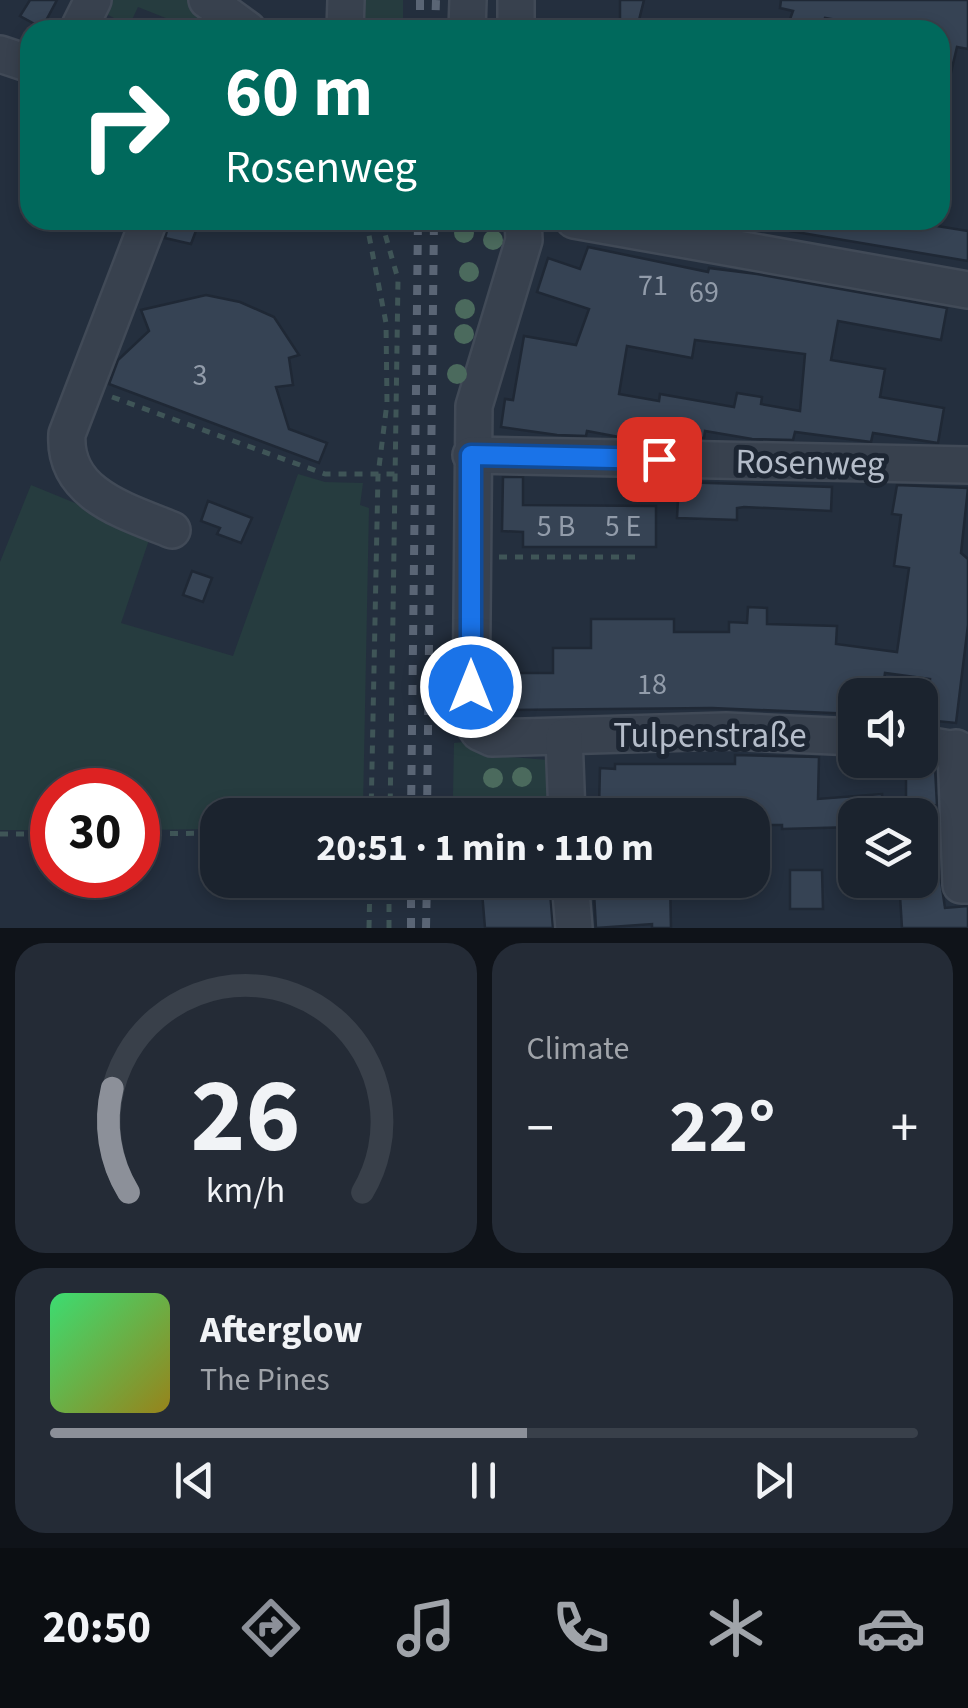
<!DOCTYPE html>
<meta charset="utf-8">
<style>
:root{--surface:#1b232e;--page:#242b36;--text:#f1f3f6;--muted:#a0a4aa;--line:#39404a;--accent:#8c9099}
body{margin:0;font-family:"Source Sans 3",sans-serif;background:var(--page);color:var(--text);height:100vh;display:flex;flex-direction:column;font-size:38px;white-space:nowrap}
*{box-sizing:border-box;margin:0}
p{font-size:32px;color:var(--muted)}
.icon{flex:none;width:55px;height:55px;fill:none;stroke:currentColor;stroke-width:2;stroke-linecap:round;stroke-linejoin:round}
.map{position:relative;height:928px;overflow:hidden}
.sheet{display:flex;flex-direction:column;gap:15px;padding:15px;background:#0f1319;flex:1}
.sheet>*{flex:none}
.guide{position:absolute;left:20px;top:20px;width:930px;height:210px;border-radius:30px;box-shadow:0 5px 15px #0003,0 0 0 2px var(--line);background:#00695c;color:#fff;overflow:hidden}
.controls{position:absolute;left:838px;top:678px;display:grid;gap:20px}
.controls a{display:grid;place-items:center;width:100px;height:100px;border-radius:20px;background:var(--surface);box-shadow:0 5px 15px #0003,0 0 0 2px var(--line);font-size:50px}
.speed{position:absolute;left:30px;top:768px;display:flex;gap:20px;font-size:50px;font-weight:700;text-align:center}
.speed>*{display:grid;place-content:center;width:130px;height:130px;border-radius:50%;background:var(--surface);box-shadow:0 5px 15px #0003,0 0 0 2px var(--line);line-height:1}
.speed .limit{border:15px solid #d22;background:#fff;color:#111}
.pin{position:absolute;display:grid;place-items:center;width:85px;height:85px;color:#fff;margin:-42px;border-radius:20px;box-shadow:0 5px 15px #0006}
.me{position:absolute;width:110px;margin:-55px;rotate:0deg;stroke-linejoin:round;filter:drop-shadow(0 0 8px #0008)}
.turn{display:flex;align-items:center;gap:35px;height:210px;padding:0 40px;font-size:45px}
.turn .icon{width:130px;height:130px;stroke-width:2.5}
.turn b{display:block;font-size:70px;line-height:85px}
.big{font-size:75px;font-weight:700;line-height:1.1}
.sheet .widget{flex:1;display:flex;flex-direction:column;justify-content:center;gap:15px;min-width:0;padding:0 35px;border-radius:30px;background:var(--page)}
.sheet .dial{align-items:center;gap:0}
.dial svg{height:260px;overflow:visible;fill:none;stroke:var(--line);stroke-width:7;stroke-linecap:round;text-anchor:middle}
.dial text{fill:var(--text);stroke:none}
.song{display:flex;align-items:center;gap:30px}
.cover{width:120px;height:120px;border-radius:15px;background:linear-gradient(135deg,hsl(140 70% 55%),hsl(50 70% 35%))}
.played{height:10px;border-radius:5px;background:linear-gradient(90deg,var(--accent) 55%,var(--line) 55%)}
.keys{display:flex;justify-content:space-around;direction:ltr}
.heat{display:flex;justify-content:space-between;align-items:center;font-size:55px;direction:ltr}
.sheet .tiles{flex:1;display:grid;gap:15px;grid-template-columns:1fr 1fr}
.widget:last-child{grid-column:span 2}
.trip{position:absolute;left:200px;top:798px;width:570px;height:100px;border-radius:30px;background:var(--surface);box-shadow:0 5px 15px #0003,0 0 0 2px var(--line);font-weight:700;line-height:100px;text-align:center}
.tabs{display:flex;height:160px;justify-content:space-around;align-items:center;background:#0b0e12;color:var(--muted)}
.tabs .icon{width:70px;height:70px}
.tabs .on{color:var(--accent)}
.tabs b{font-size:45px;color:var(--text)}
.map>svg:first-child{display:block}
</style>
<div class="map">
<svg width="968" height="928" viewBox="0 0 968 928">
<rect width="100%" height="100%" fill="#242f3e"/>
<!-- green -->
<g fill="#263c3f">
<path d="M104 0H194L237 30H196L138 7 129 26 99 10Z"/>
<path d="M354 0H403V30H353Z"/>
<path d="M298 474 325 482 363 483 360 505 369 508 363 808 355 815H218L217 829 138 830V790H52V830H0V562L31 485 151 534 121 623 233 656Z"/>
<path d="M472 741 497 756 548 760 552 799 453 796 454 743Z"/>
</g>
<!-- building -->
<g fill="#364354" stroke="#1f2835" stroke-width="2.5" fill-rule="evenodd">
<path d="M30 0H57L42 28 20 16Z"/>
<path d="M620 0H644L639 20H620Z"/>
<path d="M781 0H968V49L957 47 948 85 940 84V30H892L825 18 820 30H786L793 11 780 8Z"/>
<path d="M170 220H200L191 244 165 238Z"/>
<path d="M791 220H900L968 231V261L790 231Z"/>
<path d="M588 247 708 272 709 268 757 274 947 308 941 340 838 321 831 360 885 369 880 397 944 408 938 443 873 433 871 442 795 432 793 440 752 439 705 431 704 438 626 433 619 437 587 431 586 436 557 435 501 427 505 399 513 400 524 336 576 345 589 309 537 292 548 258 580 269ZM695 340 805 354 800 411 761 404 762 397 737 393 734 407 660 394 659 401 619 394 627 346 692 358Z"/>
<path d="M206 295 240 302 274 317 299 355 289 358 293 385 276 387 289 429 327 443 319 463 109 384 118 360 149 331 141 310Z"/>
<path d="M503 477H523V505L656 506V547H523V532L502 531Z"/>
<path d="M679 482 832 487 831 511 744 507 737 508V520L677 518Z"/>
<path d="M897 485 968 488 961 553 968 559V625L956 723 926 720 930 679 885 673 882 695H855V714L712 708 507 710V673H553V648H591V619H674V632H729V622L747 623 748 607 767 608V624L837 626 836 644 897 652 909 568 894 566 901 515 892 514Z"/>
<path d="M208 501 252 518 241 543 217 534 220 528 201 521Z"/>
<path d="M192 571 212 578 203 602 183 595Z"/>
<path d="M735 755 819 757 818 799 882 794 884 815H855V827L782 829V825H752V815H741V811L599 807 600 768 615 769V764H735Z"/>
<path d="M906 768H935L937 805 906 806Z"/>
<path d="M920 867H939L945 908 968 906V928H902L899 880H920Z"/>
<path d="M790 870H822L823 909H790Z"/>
<path d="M549 880 553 928H485L482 892 520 889V882Z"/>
<path d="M646 880H670L671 928H652V924L596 928 594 893 646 890Z"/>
</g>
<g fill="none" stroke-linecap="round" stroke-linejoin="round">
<defs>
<g id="minor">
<path d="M207 0 248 30"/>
<path d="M78 30 93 0"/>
<path d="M345 30 346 0"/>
<path d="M467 30 468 0"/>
<path d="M516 30V0"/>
<path d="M0 54 30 64"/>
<path d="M149 220 67 434C63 494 125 511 172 530"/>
<path d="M523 220 524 240 474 406 471 720 479 732 492 738 726 731 855 737"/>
<path d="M574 220 968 290"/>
<path d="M471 455 968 465"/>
<path d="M564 737 567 815"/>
<path d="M920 744 968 752"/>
<path d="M956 748 961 885H968"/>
<path d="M570 880 574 928"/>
</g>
</defs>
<!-- minor casing -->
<use href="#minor" stroke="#414a57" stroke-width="40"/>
<!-- path -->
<g stroke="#3f5557" stroke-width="5" stroke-dasharray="8 8" stroke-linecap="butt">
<path d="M113 22 128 30"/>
<path d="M366 220 386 323 387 403 378 475 371 815"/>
<path d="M381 220 398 279 390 815"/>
<path d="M112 397 325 474H395"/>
<path d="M499 557H638"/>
<path d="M0 834H52"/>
<path d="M138 834 218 833"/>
<path d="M369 928 370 880"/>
<path d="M389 928V880"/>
</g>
<!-- minor -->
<use href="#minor" stroke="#38414e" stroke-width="35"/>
<!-- rail -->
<g stroke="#5a6575" stroke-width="8" stroke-dasharray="10 10" stroke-linecap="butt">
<path d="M420 30V0"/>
<path d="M435 30 436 0"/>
<path d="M411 815 418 220"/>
<path d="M427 815 434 220"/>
<path d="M411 928V880"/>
<path d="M426 928 427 880"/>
</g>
</g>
<!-- trees -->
<g fill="#4b6a5d">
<circle cx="464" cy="233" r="10"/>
<circle cx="493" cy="240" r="10"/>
<circle cx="469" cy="272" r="10"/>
<circle cx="465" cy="309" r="10"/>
<circle cx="464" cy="334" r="10"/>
<circle cx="457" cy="374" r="10"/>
<circle cx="452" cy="689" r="10"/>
<circle cx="522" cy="777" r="10"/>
<circle cx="493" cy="778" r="10"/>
</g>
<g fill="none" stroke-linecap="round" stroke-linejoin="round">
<defs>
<path id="route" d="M471 687V455L659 459"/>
</defs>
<!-- route casing -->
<use href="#route" stroke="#114b97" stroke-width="25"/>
<!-- route -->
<use href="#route" stroke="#1a73e8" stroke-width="18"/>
</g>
<g text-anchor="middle" stroke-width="10" stroke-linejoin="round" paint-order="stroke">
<!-- number labels -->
<g font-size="30" fill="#929caa">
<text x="653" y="295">71</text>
<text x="704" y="302">69</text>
<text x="200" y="385">3</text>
<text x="556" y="536">5 B</text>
<text x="623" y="536">5 E</text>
<text x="652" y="694">18</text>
</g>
<!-- street labels -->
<g font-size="35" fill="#b4bcc9" stroke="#1d2633">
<text transform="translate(810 462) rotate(1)" y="12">Rosenweg</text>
<text x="710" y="747">Tulpenstraße</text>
</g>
</g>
</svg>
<div class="controls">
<a><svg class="icon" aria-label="sound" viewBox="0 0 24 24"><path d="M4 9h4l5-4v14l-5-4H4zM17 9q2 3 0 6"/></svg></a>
<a><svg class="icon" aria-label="layers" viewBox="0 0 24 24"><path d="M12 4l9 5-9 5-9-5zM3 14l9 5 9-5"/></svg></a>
</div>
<div class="speed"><div class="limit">30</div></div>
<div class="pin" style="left:659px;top:459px;background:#d93025"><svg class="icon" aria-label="arrive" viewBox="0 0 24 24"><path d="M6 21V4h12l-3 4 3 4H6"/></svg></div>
<svg class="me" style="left:471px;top:687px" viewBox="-20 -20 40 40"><circle r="17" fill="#1a73e8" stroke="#fff" stroke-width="3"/><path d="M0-11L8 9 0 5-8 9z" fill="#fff"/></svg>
<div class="trip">20:51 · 1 min · 110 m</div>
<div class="guide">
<div class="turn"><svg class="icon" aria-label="right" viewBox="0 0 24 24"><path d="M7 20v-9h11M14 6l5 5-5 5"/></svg><div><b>60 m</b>Rosenweg</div></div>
</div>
</div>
<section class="sheet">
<div class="tiles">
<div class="widget dial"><svg viewBox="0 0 100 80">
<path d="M14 69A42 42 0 1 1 86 69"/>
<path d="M14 69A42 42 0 0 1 9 37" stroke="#8c9099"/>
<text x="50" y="56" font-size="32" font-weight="700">26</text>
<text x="50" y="72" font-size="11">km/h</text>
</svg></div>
<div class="widget"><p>Climate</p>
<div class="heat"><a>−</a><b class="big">22°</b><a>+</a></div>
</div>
<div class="widget">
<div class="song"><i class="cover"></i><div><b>Afterglow</b><p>The Pines</p></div></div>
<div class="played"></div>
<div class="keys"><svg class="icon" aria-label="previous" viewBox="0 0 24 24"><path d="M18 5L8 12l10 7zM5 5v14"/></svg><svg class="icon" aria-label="pause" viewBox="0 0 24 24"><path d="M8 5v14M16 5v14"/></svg><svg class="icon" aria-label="next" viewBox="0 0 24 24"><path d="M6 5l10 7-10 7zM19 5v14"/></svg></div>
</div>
</div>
</section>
<nav class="tabs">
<b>20:50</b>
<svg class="icon on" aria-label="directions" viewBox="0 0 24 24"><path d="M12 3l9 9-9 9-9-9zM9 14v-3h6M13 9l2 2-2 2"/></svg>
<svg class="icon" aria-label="music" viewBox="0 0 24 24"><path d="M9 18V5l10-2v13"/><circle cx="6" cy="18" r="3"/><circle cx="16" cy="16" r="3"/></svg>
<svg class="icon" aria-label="phone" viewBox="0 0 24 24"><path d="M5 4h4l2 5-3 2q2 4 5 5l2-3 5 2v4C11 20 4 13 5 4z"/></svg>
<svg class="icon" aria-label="climate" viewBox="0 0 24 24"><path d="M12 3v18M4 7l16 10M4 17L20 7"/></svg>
<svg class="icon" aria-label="car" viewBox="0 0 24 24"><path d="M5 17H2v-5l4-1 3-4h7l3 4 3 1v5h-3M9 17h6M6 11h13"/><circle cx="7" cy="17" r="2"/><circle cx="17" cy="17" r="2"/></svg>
</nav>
